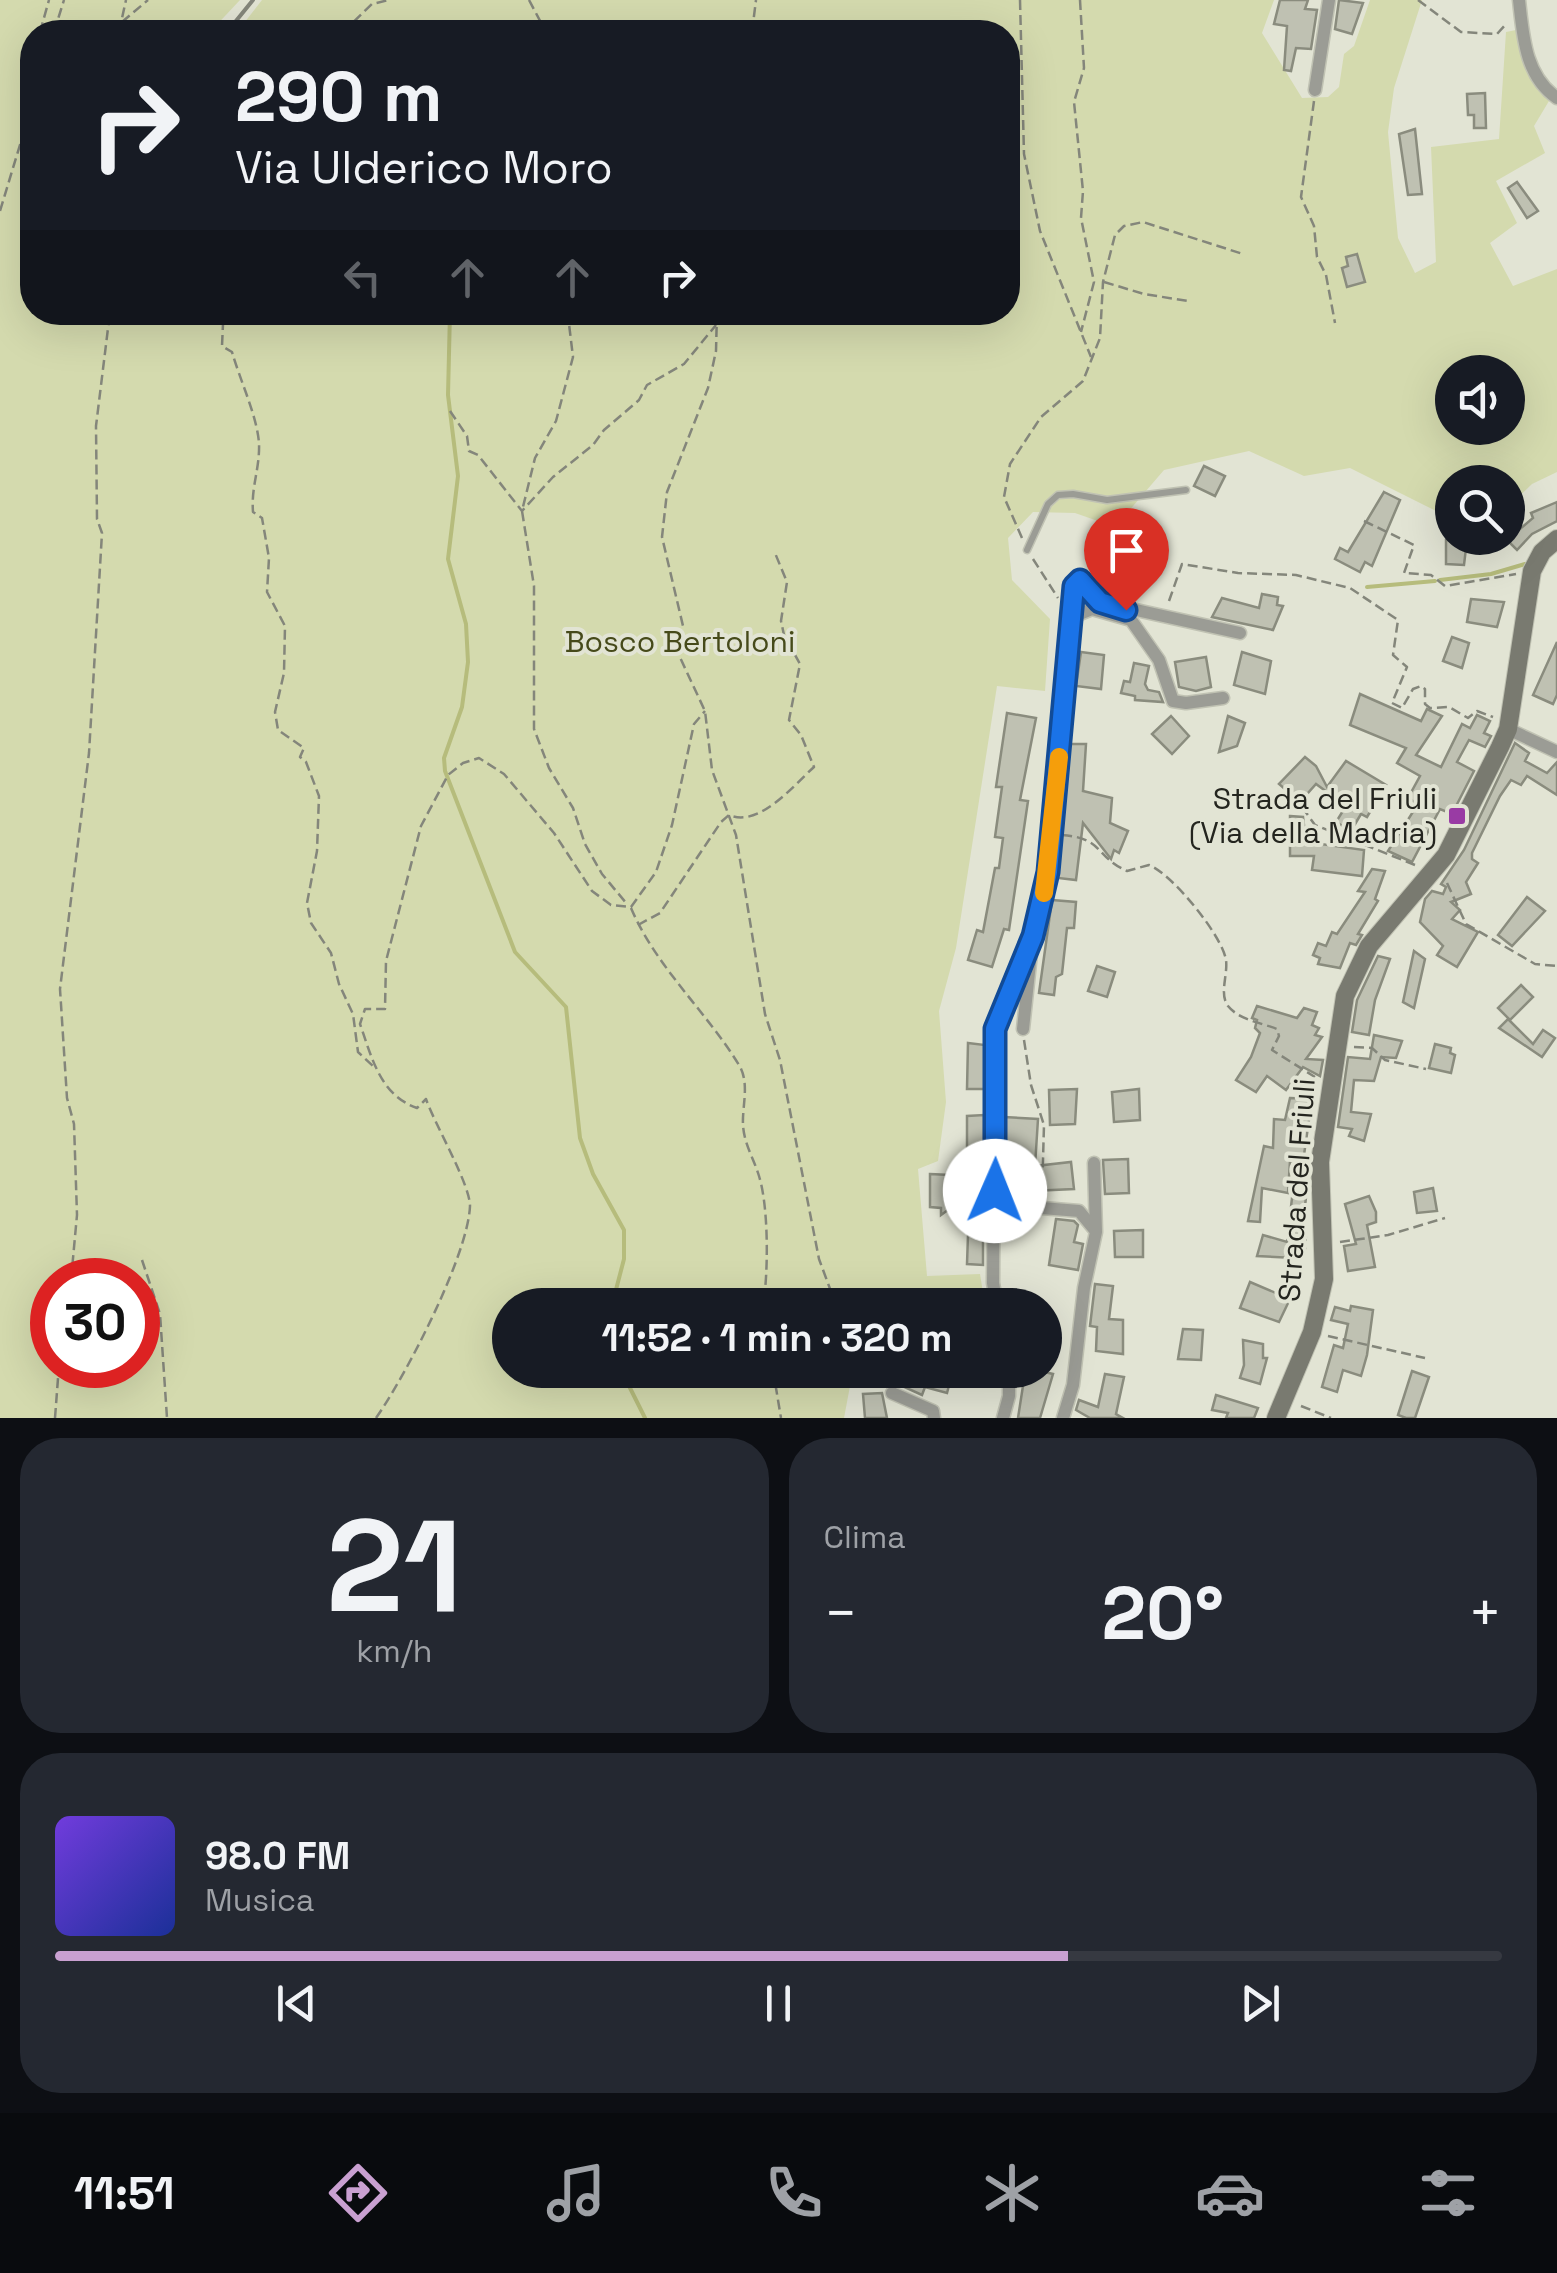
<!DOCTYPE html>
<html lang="it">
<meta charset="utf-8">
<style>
:root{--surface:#171b24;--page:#242831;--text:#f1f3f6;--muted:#9ea1a6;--line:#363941;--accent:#c9a0d1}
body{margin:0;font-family:"Space Grotesk",sans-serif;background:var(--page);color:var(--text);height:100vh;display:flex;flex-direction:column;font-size:38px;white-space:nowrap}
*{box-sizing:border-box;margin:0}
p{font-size:32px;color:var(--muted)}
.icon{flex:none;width:55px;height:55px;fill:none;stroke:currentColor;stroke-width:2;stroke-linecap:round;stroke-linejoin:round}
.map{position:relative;height:1418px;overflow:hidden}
.details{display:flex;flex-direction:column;gap:20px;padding:20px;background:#0d0f14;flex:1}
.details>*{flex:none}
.banner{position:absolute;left:20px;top:20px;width:1000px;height:305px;border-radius:40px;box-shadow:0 10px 40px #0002;background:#171b24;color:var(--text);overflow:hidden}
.controls{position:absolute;left:1435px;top:355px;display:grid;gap:20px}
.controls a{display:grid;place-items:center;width:90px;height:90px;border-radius:50%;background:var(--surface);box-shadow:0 10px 40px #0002;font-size:50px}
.speed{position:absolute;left:30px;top:1258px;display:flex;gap:20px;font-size:50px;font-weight:700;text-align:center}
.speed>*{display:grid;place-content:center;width:130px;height:130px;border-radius:50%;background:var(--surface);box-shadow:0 10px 40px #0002;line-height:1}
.speed .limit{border:15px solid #d22;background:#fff;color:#111}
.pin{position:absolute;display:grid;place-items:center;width:85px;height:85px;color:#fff;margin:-102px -42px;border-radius:50% 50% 50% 0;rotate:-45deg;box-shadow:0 0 10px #0007}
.pin .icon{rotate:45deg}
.me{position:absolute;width:110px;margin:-55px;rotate:1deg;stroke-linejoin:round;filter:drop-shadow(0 0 8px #0008)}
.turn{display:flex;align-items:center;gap:35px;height:210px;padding:0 50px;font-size:45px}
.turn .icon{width:130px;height:130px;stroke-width:2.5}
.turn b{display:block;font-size:70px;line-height:85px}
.lanes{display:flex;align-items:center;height:95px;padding:0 50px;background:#0003;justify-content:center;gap:50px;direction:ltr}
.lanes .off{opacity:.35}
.big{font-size:75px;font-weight:800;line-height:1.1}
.details .widget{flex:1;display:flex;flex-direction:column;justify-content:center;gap:15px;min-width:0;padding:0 35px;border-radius:40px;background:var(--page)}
.details .dial{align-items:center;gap:0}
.dial b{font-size:130px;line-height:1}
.song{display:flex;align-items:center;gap:30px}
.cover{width:120px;height:120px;border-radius:15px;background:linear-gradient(135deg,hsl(260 70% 55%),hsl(230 70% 35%))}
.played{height:10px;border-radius:5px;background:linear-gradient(90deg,var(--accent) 70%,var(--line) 70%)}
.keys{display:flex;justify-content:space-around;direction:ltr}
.heat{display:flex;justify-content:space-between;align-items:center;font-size:55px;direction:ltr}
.details .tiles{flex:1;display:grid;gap:20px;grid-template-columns:1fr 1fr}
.widget:last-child{grid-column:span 2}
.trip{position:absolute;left:492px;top:1288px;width:570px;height:100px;border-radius:50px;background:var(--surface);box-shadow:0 10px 40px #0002;font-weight:800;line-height:100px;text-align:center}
.menu{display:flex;height:160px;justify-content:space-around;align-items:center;background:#090b0e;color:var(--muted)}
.menu .icon{width:70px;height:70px}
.menu .active{color:var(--accent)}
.menu b{font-size:45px;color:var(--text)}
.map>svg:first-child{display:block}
</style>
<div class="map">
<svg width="1557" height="1418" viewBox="0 0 1557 1418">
<rect width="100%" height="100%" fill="#e2e4d4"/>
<!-- green -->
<path fill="#d4daae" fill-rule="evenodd" d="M0 0H240L210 32H32V312H1008V32H237L262 0H1274L1262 33 1302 98 1328 97 1339 87 1344 54 1354 46 1370 0H1422L1394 88 1388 132 1398 238 1415 273 1436 262 1431 147 1499 139 1506 32 1516 30 1530 76 1549 101 1534 126 1545 153 1496 181 1517 223 1490 243 1513 286 1557 269V472L1532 484 1508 507V482H1452V519L1350 468 1304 476 1249 451 1164 470 1115 527 1075 513 1033 512 1008 538 1012 580 1050 619 1045 691 997 686 956 948 939 1011 946 1102 938 1161 918 1169 927 1276 980 1274 985 1305H510V1370H880L850 1386 844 1418H0ZM1452 372H1508V428H1452ZM52 1280H138V1365H52Z"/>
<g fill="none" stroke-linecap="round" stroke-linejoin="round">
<!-- stream -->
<g stroke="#b6bc7c" stroke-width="4">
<path d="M450 312 448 395 458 476 448 559 466 624 468 662 462 707 444 758 445 771 515 952 566 1007 580 1138 593 1174 624 1230V1259L612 1305"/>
<path d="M1440 580 1491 574 1525 564"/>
<path d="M1367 587 1435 581"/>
<path d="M621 1370 645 1418"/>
</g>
</g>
<!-- building -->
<g fill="#bfc1b2" stroke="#8a8c7e" stroke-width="2.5">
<path d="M1280 0H1308L1305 9 1317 10 1311 49 1296 48 1291 71 1284 70 1287 26 1274 24Z"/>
<path d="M1339 0 1363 3 1352 34 1335 29Z"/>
<path d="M1485 93 1486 128H1474V115H1468L1467 94Z"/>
<path d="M1415 129 1422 194 1408 195 1399 134Z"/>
<path d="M1517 182 1538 211 1527 218 1508 188Z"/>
<path d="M1357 254 1365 282 1347 287 1342 268 1348 266 1346 257Z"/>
<path d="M1204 466 1225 476 1215 496 1194 486Z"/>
<path d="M1384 492 1400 500 1372 566 1365 562 1360 572 1335 559 1340 548 1348 552Z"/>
<path d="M1557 502V521L1532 534 1517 550 1507 540 1533 518 1531 513Z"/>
<path d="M1446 540H1467L1464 565 1446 564Z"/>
<path d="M1112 554 1119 568 1125 566 1129 575 1134 573 1140 588 1123 595 1107 593 1093 563Z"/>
<path d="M1262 594 1278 597 1277 605 1283 606 1273 630 1212 617 1222 598 1259 608Z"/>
<path d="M1471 599 1504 602 1497 627 1467 622Z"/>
<path d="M1452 637 1469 643 1462 668 1443 661Z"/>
<path d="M1557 642V695L1553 704 1533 695Z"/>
<path d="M1081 652 1104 655 1101 689 1076 686Z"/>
<path d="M1242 652 1271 661 1265 694 1234 685Z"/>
<path d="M1206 657 1211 687 1196 691 1179 687 1175 662Z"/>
<path d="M1134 663 1149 666 1145 684 1148 690 1159 692 1163 702 1135 700V696L1121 693 1124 681 1130 682Z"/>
<path d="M1360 694 1421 721 1427 709 1442 716 1416 755 1441 767 1462 724 1470 728 1477 715 1490 721 1484 733 1491 736 1485 747 1469 740 1457 762 1474 771 1452 814 1440 809 1412 862 1388 851 1418 804 1408 798 1420 776 1397 763 1406 748 1350 725Z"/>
<path d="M1007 713 1036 718 1020 800 1028 801 1009 930 1004 929 992 967 968 960 977 930 983 932 995 868H999L1003 838 995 837 1002 787H996Z"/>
<path d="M1171 716 1189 736 1172 754 1152 734Z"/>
<path d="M1228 716 1245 723 1237 746 1219 752Z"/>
<path d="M1515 743 1529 753 1525 761 1547 773 1557 762V795L1527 776 1521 785 1511 780 1500 796 1472 853V859L1478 863 1466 882 1471 894 1451 902 1460 910 1452 919 1478 932 1457 967 1437 955 1443 946 1420 922 1425 899 1432 891 1443 894 1446 887 1441 884 1464 850Z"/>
<path d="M1069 744H1086L1083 791 1112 798 1110 823 1128 831 1119 853 1114 850 1111 859 1083 823 1076 880 1058 878Z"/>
<path d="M1305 757 1316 766 1327 787 1346 761 1386 785 1367 817 1361 814 1351 831 1336 822 1346 806 1316 784 1300 802 1279 784Z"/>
<path d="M1290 816 1303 817 1306 842 1364 850 1362 876 1312 870 1314 856H1290Z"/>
<path d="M1372 869 1385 871 1375 899 1378 901 1358 934 1362 935 1356 945 1350 943 1340 968 1318 964 1320 958 1313 955 1318 943 1326 946 1332 932 1337 934 1365 892 1358 891Z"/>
<path d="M1527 897 1545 911 1512 946 1498 935Z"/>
<path d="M1052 900 1076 902 1074 928H1067L1062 974 1056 977 1054 995 1039 993Z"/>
<path d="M1414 951 1425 959 1414 1008 1403 1002Z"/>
<path d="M1378 956 1390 959 1375 1000 1369 1035 1352 1032 1357 1000Z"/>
<path d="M1097 966 1115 972 1107 997 1088 991Z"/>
<path d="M1521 985 1533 997 1510 1020 1498 1008Z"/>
<path d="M1257 1006 1297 1018 1304 1008 1317 1012 1312 1025 1319 1028 1315 1035 1322 1037 1306 1059 1323 1060 1320 1076 1303 1067 1286 1090 1267 1076 1256 1092 1236 1080 1251 1057 1260 1033 1255 1028 1257 1020 1252 1018Z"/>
<path d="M1508 1019 1533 1044 1543 1030 1555 1038 1542 1057 1499 1028Z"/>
<path d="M1374 1035 1402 1041 1396 1058 1381 1057 1374 1081 1354 1080 1351 1112 1371 1114 1364 1141 1349 1136 1352 1129 1338 1127 1348 1057 1370 1059Z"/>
<path d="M968 1043 985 1045V1089H967Z"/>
<path d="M1435 1044 1451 1048 1450 1053 1455 1055 1451 1073 1429 1068Z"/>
<path d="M1077 1089 1075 1124 1050 1125 1049 1090Z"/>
<path d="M1139 1089 1140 1120 1114 1122 1112 1092Z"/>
<path d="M1290 1098 1312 1099 1303 1162 1290 1161 1288 1193 1262 1188 1260 1222 1248 1221 1264 1146 1273 1148 1274 1119 1285 1120Z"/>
<path d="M984 1115V1157H967V1116Z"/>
<path d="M1004 1117 1038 1119 1035 1166 1071 1162 1074 1189 1031 1191 1030 1226 1006 1225 1011 1173 1009 1157H1004Z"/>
<path d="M1128 1159 1129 1193 1105 1194 1103 1160Z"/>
<path d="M930 1174 950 1175 952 1207 941 1215V1208L930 1207Z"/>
<path d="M1433 1188 1437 1211 1417 1213 1414 1192Z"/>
<path d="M1369 1196 1376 1212V1222L1367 1225 1375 1267 1348 1271 1344 1246 1356 1244 1345 1204Z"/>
<path d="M1306 1197 1302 1234 1306 1235 1305 1251H1294V1258L1257 1256 1263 1235 1287 1242 1292 1198Z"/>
<path d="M1056 1219 1074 1221 1078 1225 1074 1242 1083 1244 1078 1270 1049 1265Z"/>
<path d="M1143 1230V1257H1115L1114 1231Z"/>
<path d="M968 1235 983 1236V1265L967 1264Z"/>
<path d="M1250 1282 1290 1299 1279 1322 1240 1308Z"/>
<path d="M1095 1284 1113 1286 1109 1319 1123 1320V1354L1096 1351 1097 1327 1090 1326Z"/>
<path d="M1351 1306 1373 1310 1367 1355 1361 1376 1343 1370 1337 1392 1322 1387 1334 1345 1343 1348 1348 1324 1331 1320 1335 1307 1350 1311Z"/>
<path d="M1183 1329 1203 1330 1201 1360 1178 1359Z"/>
<path d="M1243 1340 1263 1344V1358H1267L1260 1384 1240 1378 1244 1365Z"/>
<path d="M900 1370 952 1374 947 1393 925 1387 922 1395 902 1386Z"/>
<path d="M1040 1371 1053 1374 1040 1418H1018L1025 1373 1039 1376Z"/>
<path d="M1412 1371 1429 1377 1415 1418H1406L1398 1415Z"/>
<path d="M1105 1374 1124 1377 1116 1414 1123 1418H1090L1076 1410 1079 1400 1098 1407Z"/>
<path d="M882 1393 887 1418H865L863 1394Z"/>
<path d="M1216 1395 1258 1408 1254 1418H1226L1228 1413 1212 1410Z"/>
</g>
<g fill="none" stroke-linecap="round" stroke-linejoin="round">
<defs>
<path id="service" d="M1027 550 1048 504 1058 495 1073 494 1107 500 1186 490"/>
<g id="minor">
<path d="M1519 0C1523 36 1525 76 1557 98"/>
<path d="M1315 90 1329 0"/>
<path d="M1070 618 1074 586 1080 580 1100 602 1240 633"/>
<path d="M1508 729 1557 752"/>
<path d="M1023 1029 1032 944"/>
<path d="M1042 1208 1079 1211 1094 1229"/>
<path d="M997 1305 993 1283 995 1029 1033 936 1047 872 1070 618 1092 609 1131 620 1159 660 1173 701 1186 703 1223 698"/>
<path d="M892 1393 933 1411 934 1418"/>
<path d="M1003 1418 1009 1396V1370"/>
<path d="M1063 1418 1073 1385 1084 1288 1096 1232 1094 1163"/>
</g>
<path id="secondary" d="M1276 1418 1312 1332 1324 1279 1320 1162 1345 996 1369 946 1446 855 1500 747 1508 729 1532 571 1542 552 1557 539"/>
</defs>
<!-- service casing -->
<use href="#service" stroke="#c0c2b3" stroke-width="9"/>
<!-- minor casing -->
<use href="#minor" stroke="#c0c2b3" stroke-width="15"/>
<!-- secondary casing -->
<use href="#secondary" stroke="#c0c2b3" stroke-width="20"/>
<!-- path -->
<g stroke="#84867b" stroke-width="2.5" stroke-dasharray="10 5" stroke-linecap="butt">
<path d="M529 0 546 32"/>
<path d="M1020 0 1024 154 1040 231 1091 357"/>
<path d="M1080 0 1084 68 1074 102 1083 191 1081 218 1094 282 1081 332"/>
<path d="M1418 0 1461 32 1497 34 1506 24"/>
<path d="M122 22 148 0"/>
<path d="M40 32 49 0"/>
<path d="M54 32 64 0"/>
<path d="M119 32 126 0"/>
<path d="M343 32 372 4 389 0"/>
<path d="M752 32 756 0"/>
<path d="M32 66 28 81 32 89"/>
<path d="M1314 101 1301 197 1314 226 1317 257 1326 275 1335 323"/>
<path d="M0 211 32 105"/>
<path d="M1104 282 1144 294 1188 301"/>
<path d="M211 312 214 321 223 324 222 346 232 352C240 380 257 416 259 443 260 469 251 486 253 512L262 518 269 558 267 592 285 626 284 673 275 712 278 730 304 748 300 757 306 762 319 796 317 851 307 903 311 923 331 953 339 984 353 1014 358 1052 374 1067"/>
<path d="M564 312 569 324 573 357 556 421 535 458 522 511 534 586V729L549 768 573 808 585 844 602 874 627 904"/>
<path d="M717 312 716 351 708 388 667 492 662 537 683 626 677 651 705 711 712 770 736 835 765 1014 780 1060 819 1259 836 1305"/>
<path d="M450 411 467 436 469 451 478 455 522 511 553 477 593 445 604 430 639 400 647 385 684 364 716 325"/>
<path d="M1364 521 1414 545 1404 573 1431 575 1445 586 1516 574"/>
<path d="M1022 538 1004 497 1010 464 1041 417 1083 381 1100 338 1103 282 1115 235 1124 226 1143 222 1243 254"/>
<path d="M1033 559 1058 598"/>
<path d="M1169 601 1182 564 1238 573 1296 575 1350 588 1398 620 1393 655 1407 667 1392 703 1402 708 1413 689 1421 686 1425 689V704L1430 708 1449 707 1468 718 1477 711 1493 717"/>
<path d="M1302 807 1315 825 1415 865"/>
<path d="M1062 835C1104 838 1094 856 1127 871L1149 865C1172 874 1222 935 1226 960 1228 975 1219 994 1228 1006 1239 1020 1262 1023 1277 1029L1279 1036 1272 1050 1315 1077"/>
<path d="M1447 883 1466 924 1535 964 1557 966"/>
<path d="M631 908C656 967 706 1011 739 1065 750 1083 742 1106 743 1125 744 1144 754 1159 759 1176 768 1205 768 1260 765 1290L771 1305"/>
<path d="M638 925 660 913 721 822 729 815C759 828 793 786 814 767L801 735 789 720 800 664 784 635 781 621 787 582 775 553"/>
<path d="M1024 1040 1031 1085 1044 1125 1042 1195"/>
<path d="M1354 1047 1372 1048 1385 1060 1426 1069"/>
<path d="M1340 1242 1388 1235 1445 1218"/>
<path d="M142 1260 160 1314 167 1418"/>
<path d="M71 1280 77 1215 74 1124 67 1098 60 989 89 753 102 533 97 519 96 426 110 312"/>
<path d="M1328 1336 1425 1358"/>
<path d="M773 1370 781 1418"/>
<path d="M1301 1406 1331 1418"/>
<path d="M55 1418 59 1365"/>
<path d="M376 1418C405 1377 468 1256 470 1206 470 1184 435 1125 426 1099L417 1108C380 1095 372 1058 360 1024L365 1009H385L386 961 421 826 448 775 463 763 479 758 504 774 554 833 592 891 611 905 631 907 656 872 672 825 694 724 705 711"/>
</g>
<!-- service -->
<use href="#service" stroke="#9b9c95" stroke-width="6"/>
<!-- minor -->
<use href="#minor" stroke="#9b9c95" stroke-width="12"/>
<!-- secondary -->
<use href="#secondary" stroke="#797a70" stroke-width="18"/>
<!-- rail -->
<path stroke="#84867b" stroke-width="4" d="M227 32 253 0"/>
</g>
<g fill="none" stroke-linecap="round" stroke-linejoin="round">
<defs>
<path id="route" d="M995 1191V1029L1033 936 1048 872 1074 586 1080 580 1100 602 1126 610"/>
</defs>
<!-- route casing -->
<use href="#route" stroke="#114b97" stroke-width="25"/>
<!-- route -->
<use href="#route" stroke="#1a73e8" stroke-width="18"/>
<!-- slow -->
<path stroke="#f59e0b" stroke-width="18" d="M1044 893 1059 757"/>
</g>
<!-- markers -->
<rect fill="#993ba4" stroke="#e2e4d4" stroke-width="4" x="1447" y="806" width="20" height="20" rx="5"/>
<g text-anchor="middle" stroke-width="8" stroke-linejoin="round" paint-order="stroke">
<!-- park labels -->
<g font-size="30" fill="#464a1a" stroke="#e2e4d4">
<text x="680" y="652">Bosco Bertoloni</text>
</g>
<!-- poi labels -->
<g font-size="30" fill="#24251f" stroke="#e2e4d4" text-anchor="end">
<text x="1437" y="809">Strada del Friuli<tspan x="1437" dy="34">(Via della Madria)</tspan></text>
</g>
<!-- street labels -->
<g font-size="30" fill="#24251f" stroke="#e2e4d4">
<text transform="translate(1297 1190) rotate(-86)" y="10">Strada del Friuli</text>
</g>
</g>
</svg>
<div class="controls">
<a><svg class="icon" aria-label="sound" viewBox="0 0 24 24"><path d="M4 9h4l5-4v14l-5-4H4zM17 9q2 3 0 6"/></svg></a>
<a><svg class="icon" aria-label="search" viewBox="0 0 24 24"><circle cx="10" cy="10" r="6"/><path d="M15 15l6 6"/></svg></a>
</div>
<div class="speed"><div class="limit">30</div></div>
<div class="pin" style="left:1126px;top:610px;background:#d93025"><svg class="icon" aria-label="arrive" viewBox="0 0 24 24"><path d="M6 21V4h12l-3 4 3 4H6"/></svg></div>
<svg class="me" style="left:995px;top:1191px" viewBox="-20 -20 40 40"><circle r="19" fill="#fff"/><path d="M0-13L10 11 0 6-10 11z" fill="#1a73e8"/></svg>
<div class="trip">11:52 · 1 min · 320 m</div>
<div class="banner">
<div class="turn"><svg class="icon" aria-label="right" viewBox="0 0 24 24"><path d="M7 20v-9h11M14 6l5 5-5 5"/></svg><div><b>290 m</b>Via Ulderico Moro</div></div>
<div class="lanes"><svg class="icon off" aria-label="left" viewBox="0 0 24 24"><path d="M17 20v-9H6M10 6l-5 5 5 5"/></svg><svg class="icon off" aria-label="ahead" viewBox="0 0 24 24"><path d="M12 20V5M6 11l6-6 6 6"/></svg><svg class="icon off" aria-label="ahead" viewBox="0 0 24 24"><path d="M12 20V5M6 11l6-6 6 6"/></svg><svg class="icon" aria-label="right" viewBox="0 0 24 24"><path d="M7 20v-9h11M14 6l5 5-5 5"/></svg></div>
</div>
</div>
<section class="details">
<div class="tiles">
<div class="widget dial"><b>21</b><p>km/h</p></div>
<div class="widget"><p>Clima</p>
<div class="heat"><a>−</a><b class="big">20°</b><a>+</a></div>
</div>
<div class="widget">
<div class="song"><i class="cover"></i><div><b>98.0 FM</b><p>Musica</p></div></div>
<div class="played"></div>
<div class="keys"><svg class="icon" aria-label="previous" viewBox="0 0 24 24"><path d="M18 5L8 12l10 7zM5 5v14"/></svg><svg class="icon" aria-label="pause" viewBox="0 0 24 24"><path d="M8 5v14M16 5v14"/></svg><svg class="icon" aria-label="next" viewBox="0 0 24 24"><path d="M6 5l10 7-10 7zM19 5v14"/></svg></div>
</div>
</div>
</section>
<nav class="menu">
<b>11:51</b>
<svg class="icon active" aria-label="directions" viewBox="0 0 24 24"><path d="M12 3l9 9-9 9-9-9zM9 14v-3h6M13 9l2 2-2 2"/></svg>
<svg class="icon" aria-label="music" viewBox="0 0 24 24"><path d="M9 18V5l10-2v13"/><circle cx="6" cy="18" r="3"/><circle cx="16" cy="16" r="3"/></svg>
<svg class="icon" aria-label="phone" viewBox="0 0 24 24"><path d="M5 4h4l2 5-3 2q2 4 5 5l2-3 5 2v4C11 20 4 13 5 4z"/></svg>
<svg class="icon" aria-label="climate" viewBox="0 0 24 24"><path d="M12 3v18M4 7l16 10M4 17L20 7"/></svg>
<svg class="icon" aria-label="car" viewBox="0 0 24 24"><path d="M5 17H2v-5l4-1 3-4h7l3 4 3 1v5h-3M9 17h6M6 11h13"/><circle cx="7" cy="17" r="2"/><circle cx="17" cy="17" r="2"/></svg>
<svg class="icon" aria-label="filters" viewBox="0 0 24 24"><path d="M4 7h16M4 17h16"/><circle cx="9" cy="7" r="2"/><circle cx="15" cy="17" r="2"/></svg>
</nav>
